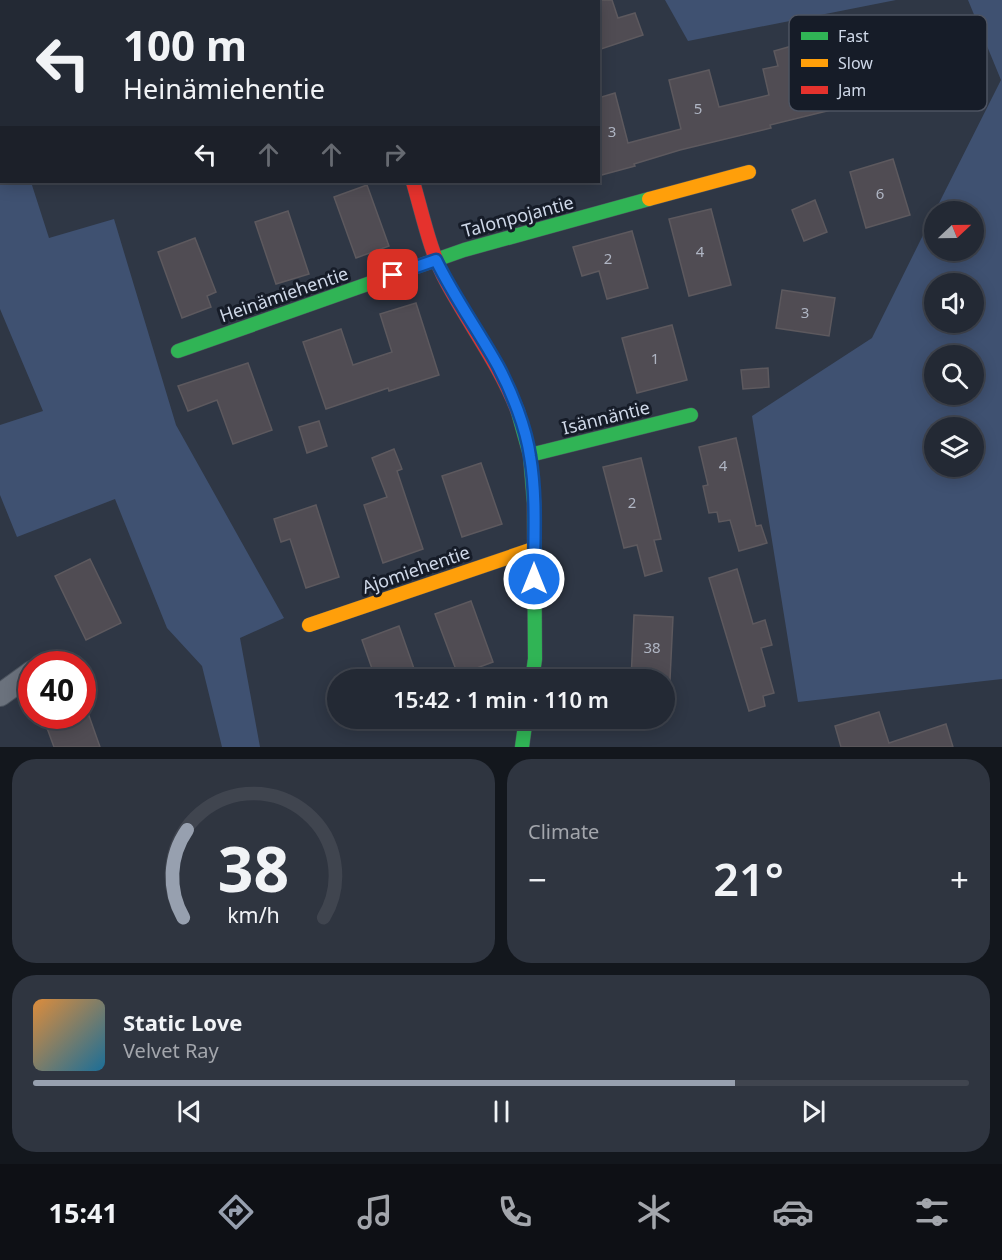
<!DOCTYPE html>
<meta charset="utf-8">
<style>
:root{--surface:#232934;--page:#2f3540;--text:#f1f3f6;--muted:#a3a6ac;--line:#40454f;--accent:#97a0af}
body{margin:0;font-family:"Noto Sans",sans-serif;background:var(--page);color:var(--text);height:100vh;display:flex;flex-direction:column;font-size:22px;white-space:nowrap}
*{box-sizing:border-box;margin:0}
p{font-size:20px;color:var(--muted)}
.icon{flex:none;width:33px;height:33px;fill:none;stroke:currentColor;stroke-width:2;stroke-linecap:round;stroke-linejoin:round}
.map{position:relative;height:747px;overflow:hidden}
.drawer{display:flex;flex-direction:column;gap:12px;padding:12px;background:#13171d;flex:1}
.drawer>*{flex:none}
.guide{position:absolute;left:0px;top:0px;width:600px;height:183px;box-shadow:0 3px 15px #0003,0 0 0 2px var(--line);background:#232934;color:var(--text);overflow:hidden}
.needle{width:39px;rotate:68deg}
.tools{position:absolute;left:924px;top:201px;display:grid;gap:12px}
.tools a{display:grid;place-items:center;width:60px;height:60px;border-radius:50%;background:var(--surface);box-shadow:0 3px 15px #0003,0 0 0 2px var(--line);font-size:30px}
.speed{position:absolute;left:18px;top:651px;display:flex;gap:12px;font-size:30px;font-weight:700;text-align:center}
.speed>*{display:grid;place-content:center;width:78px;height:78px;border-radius:50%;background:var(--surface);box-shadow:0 3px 15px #0003,0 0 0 2px var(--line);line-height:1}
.speed .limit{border:9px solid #d22;background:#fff;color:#111}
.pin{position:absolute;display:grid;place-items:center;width:51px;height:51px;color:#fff;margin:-26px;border-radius:12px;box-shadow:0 3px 9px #0006}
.me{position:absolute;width:66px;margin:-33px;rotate:0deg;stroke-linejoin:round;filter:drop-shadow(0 0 4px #0008)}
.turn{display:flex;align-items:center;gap:21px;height:126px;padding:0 24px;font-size:27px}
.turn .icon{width:78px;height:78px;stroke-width:2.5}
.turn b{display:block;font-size:42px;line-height:51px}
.lanes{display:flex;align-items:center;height:57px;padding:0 24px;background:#0003;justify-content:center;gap:30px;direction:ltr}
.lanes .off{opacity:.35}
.big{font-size:45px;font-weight:600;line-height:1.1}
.drawer .card{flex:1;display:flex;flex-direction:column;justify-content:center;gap:9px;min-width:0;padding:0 21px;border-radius:24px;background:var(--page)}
.drawer .dial{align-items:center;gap:0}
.dial svg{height:156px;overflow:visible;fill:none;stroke:var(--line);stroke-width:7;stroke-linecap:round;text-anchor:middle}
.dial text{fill:var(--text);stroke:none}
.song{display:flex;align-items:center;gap:18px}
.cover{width:72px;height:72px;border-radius:9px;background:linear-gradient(135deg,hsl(30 70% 55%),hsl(200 70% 35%))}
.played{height:6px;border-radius:3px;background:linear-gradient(90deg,var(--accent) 75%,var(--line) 75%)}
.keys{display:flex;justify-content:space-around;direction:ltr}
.heat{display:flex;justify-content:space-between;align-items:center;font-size:33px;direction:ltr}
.drawer .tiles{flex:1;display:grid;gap:12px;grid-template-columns:1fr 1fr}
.card:last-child{grid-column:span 2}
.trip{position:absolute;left:327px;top:669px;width:348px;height:60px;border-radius:30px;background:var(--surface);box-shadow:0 3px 15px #0003,0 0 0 2px var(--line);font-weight:600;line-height:60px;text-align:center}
.menu{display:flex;height:96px;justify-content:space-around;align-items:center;background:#0e1015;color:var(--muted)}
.menu .icon{width:42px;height:42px}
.menu .selected{color:var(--accent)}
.menu b{font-size:27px;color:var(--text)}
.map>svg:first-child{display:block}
</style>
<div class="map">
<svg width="1002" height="747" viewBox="0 0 1002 747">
<rect width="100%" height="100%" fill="#2f3745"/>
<!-- green -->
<g fill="#3f5171" fill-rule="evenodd">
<path d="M0 0H23L2 2V182H31L49 238 114 219 176 425 284 618 240 638 260 747H222L202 666 167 628 115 499 17 537 0 495V425L43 411 0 309Z"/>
<path d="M665 0H896L688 41Z"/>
<path d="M968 0H1002V679L798 702 752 416 872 338 934 213V250H974V212L935 211 1001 80ZM934 284H974V322H934ZM934 356H974V394H934ZM934 428H974V466H934Z"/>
</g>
<!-- building -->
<g fill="#504c53" stroke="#5d595e" stroke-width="1.5">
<path d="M598 0H612L618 18 635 13 643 35 598 50Z"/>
<path d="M918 42 934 96 894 107 889 92 831 110 770 125 771 128 680 150 634 164 635 166 598 176V98L615 93 628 143 681 129 669 80 709 70 719 107 769 95 763 69 778 66 774 51 799 44 807 76Z"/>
<path d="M893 159 910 215 866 228 850 172Z"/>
<path d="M367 185 389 246 356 258 334 197Z"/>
<path d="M815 200 827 232 804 241 792 210Z"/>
<path d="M711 209 731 285 689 296 669 219Z"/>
<path d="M288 211 309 274 276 284 255 222Z"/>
<path d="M632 231 648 288 607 299 599 271 582 276 573 247Z"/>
<path d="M195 238 216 292 207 296 211 307 182 318 158 252Z"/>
<path d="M782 290 835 298 829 336 776 328Z"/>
<path d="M416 303 439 375 389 391 388 388 326 409 303 342 341 329 353 365 392 352 380 314Z"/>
<path d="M672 325 687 380 637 393 622 338Z"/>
<path d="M248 363 272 430 233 444 217 400 188 411 178 386Z"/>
<path d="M768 368 769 387 743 389 741 370Z"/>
<path d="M319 421 327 446 307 453 299 427Z"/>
<path d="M736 438 756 526 761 525 767 543 739 551 730 520 719 522 717 512 709 513 703 486 708 485 699 447Z"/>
<path d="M394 449 402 469 397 471 423 549 383 563 364 505 387 497 372 458Z"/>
<path d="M641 458 661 539 654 540 662 571 645 576 637 545 624 548 603 467Z"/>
<path d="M481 463 502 524 462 537 442 476Z"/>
<path d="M316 505 339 577 306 588 290 539 281 542 274 519Z"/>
<path d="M90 559 121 623 86 640 55 576Z"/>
<path d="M737 569 753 624 765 620 772 645 761 648 774 693 763 696 765 706 749 711 709 578Z"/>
<path d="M471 601 493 662 458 675 435 614Z"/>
<path d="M634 615 673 617 670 680H631Z"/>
<path d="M399 626 418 680H376L362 640Z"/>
<path d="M879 712 889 743 946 724 953 747H841L835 726Z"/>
<path d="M88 713 100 747H54L47 728Z"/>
</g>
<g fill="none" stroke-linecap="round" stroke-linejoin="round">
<defs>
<g id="street">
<path d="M304 2 308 0"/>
<path d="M0 695 32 672"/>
</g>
<g id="fast">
<path d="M393 0V2"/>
<path d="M178 351 464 250 649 199"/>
<path d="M518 412 530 455 534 503 535 659 532 680"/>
<path d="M530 455 691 415"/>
<path d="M522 747 526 718"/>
</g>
<g id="slow">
<path d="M649 199 749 172"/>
<path d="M309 625 533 549"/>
</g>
<path id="jam" d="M413 182C423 216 430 252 447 283 470 326 500 365 518 412"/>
</defs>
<!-- street casing -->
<use href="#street" stroke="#4c545f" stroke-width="24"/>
<!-- fast casing -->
<use href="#fast" stroke="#4c545f" stroke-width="15"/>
<!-- slow casing -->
<use href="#slow" stroke="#4c545f" stroke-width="15"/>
<!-- jam casing -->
<use href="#jam" stroke="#4c545f" stroke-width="15"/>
<!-- street -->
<use href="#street" stroke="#6b727d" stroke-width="22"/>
<!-- fast -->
<use href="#fast" stroke="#30b455" stroke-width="14"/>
<!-- slow -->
<use href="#slow" stroke="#ff9f0a" stroke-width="14"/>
<!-- jam -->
<use href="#jam" stroke="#e5322d" stroke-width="14"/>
</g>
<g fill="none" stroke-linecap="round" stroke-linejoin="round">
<defs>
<path id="route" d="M393 275 436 260C454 297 478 330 498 366 512 392 526 428 530 456 537 497 534 539 534 579"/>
</defs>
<!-- route casing -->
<use href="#route" stroke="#114b97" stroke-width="15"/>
<!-- route -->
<use href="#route" stroke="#1a73e8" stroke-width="10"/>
</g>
<g text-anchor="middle" stroke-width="6" stroke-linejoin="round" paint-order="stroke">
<!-- number labels -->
<g font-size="15" fill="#afb5c3">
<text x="698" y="114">5</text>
<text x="612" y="137">3</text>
<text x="880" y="199">6</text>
<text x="700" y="257">4</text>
<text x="608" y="264">2</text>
<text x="805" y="318">3</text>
<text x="655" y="364">1</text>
<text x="723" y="471">4</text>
<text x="632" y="508">2</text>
<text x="652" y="653">38</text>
</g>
<!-- street labels -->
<g font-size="18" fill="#cfd8e8" stroke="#161c28">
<text transform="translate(518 217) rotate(-15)" y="6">Talonpojantie</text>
<text transform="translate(284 295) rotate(-19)" y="6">Heinämiehentie</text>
<text transform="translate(606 418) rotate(-14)" y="6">Isännäntie</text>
<text transform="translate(416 570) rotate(-19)" y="6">Ajomiehentie</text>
</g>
</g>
<!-- legend -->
<rect x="789" y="15" width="198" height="96" rx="9" fill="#161c28" stroke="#4e5462" stroke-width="1.5"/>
<rect x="801" y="32" width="27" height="8" fill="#30b455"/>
<rect x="801" y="59" width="27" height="8" fill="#ff9f0a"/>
<rect x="801" y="86" width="27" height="8" fill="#e5322d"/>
<g font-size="16" fill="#cfd8e8">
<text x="838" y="42">Fast</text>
<text x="838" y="69">Slow</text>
<text x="838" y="96">Jam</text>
</g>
</svg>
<div class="tools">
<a><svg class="needle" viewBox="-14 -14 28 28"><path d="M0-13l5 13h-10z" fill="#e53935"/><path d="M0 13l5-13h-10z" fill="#a3a6ac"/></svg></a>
<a><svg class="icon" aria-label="sound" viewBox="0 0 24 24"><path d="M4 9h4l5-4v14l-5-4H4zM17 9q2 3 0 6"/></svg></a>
<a><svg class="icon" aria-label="search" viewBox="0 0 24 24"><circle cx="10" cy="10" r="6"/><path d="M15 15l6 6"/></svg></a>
<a><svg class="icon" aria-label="layers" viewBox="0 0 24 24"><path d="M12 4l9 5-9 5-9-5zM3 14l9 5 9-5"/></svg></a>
</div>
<div class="speed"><div class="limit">40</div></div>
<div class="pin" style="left:393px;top:275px;background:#d93025"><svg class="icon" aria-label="arrive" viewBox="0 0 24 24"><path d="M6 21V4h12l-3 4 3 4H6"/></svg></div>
<svg class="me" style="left:534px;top:579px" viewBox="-20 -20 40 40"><circle r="17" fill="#1a73e8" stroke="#fff" stroke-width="3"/><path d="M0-11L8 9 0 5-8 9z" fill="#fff"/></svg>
<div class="trip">15:42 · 1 min · 110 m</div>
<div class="guide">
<div class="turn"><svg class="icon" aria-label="left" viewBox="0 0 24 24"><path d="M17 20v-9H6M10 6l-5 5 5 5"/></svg><div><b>100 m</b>Heinämiehentie</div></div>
<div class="lanes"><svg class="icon" aria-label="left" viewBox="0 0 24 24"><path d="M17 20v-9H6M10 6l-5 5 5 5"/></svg><svg class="icon off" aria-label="ahead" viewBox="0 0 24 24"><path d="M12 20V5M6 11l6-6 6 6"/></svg><svg class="icon off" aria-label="ahead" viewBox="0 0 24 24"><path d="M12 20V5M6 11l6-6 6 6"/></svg><svg class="icon off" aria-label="right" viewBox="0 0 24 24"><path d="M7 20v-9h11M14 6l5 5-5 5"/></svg></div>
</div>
</div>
<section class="drawer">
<div class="tiles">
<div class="card dial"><svg viewBox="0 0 100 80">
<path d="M14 69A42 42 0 1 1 86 69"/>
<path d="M14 69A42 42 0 0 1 16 24" stroke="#97a0af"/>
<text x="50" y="56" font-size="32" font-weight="700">38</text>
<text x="50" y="72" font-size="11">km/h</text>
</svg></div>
<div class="card"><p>Climate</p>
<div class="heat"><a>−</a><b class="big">21°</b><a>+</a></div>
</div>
<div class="card">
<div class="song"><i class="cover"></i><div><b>Static Love</b><p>Velvet Ray</p></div></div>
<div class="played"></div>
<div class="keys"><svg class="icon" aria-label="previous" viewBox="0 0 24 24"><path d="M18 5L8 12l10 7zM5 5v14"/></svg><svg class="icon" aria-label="pause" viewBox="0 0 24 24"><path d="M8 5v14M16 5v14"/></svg><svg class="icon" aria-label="next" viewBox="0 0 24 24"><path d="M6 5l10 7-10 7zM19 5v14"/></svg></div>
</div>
</div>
</section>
<nav class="menu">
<b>15:41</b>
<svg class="icon selected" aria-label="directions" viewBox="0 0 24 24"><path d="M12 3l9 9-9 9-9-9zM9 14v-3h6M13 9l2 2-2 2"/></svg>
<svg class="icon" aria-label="music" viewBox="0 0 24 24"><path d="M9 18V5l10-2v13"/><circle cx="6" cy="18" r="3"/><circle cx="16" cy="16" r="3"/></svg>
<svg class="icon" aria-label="phone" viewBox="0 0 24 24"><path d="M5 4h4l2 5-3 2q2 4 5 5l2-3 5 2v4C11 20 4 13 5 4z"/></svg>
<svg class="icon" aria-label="climate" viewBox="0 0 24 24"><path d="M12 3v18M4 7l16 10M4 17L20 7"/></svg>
<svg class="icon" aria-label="car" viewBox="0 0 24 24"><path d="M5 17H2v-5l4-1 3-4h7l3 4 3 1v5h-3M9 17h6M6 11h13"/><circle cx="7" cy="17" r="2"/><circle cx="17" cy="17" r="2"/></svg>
<svg class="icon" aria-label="filters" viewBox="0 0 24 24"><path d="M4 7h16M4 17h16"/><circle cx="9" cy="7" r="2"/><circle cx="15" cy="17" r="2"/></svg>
</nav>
